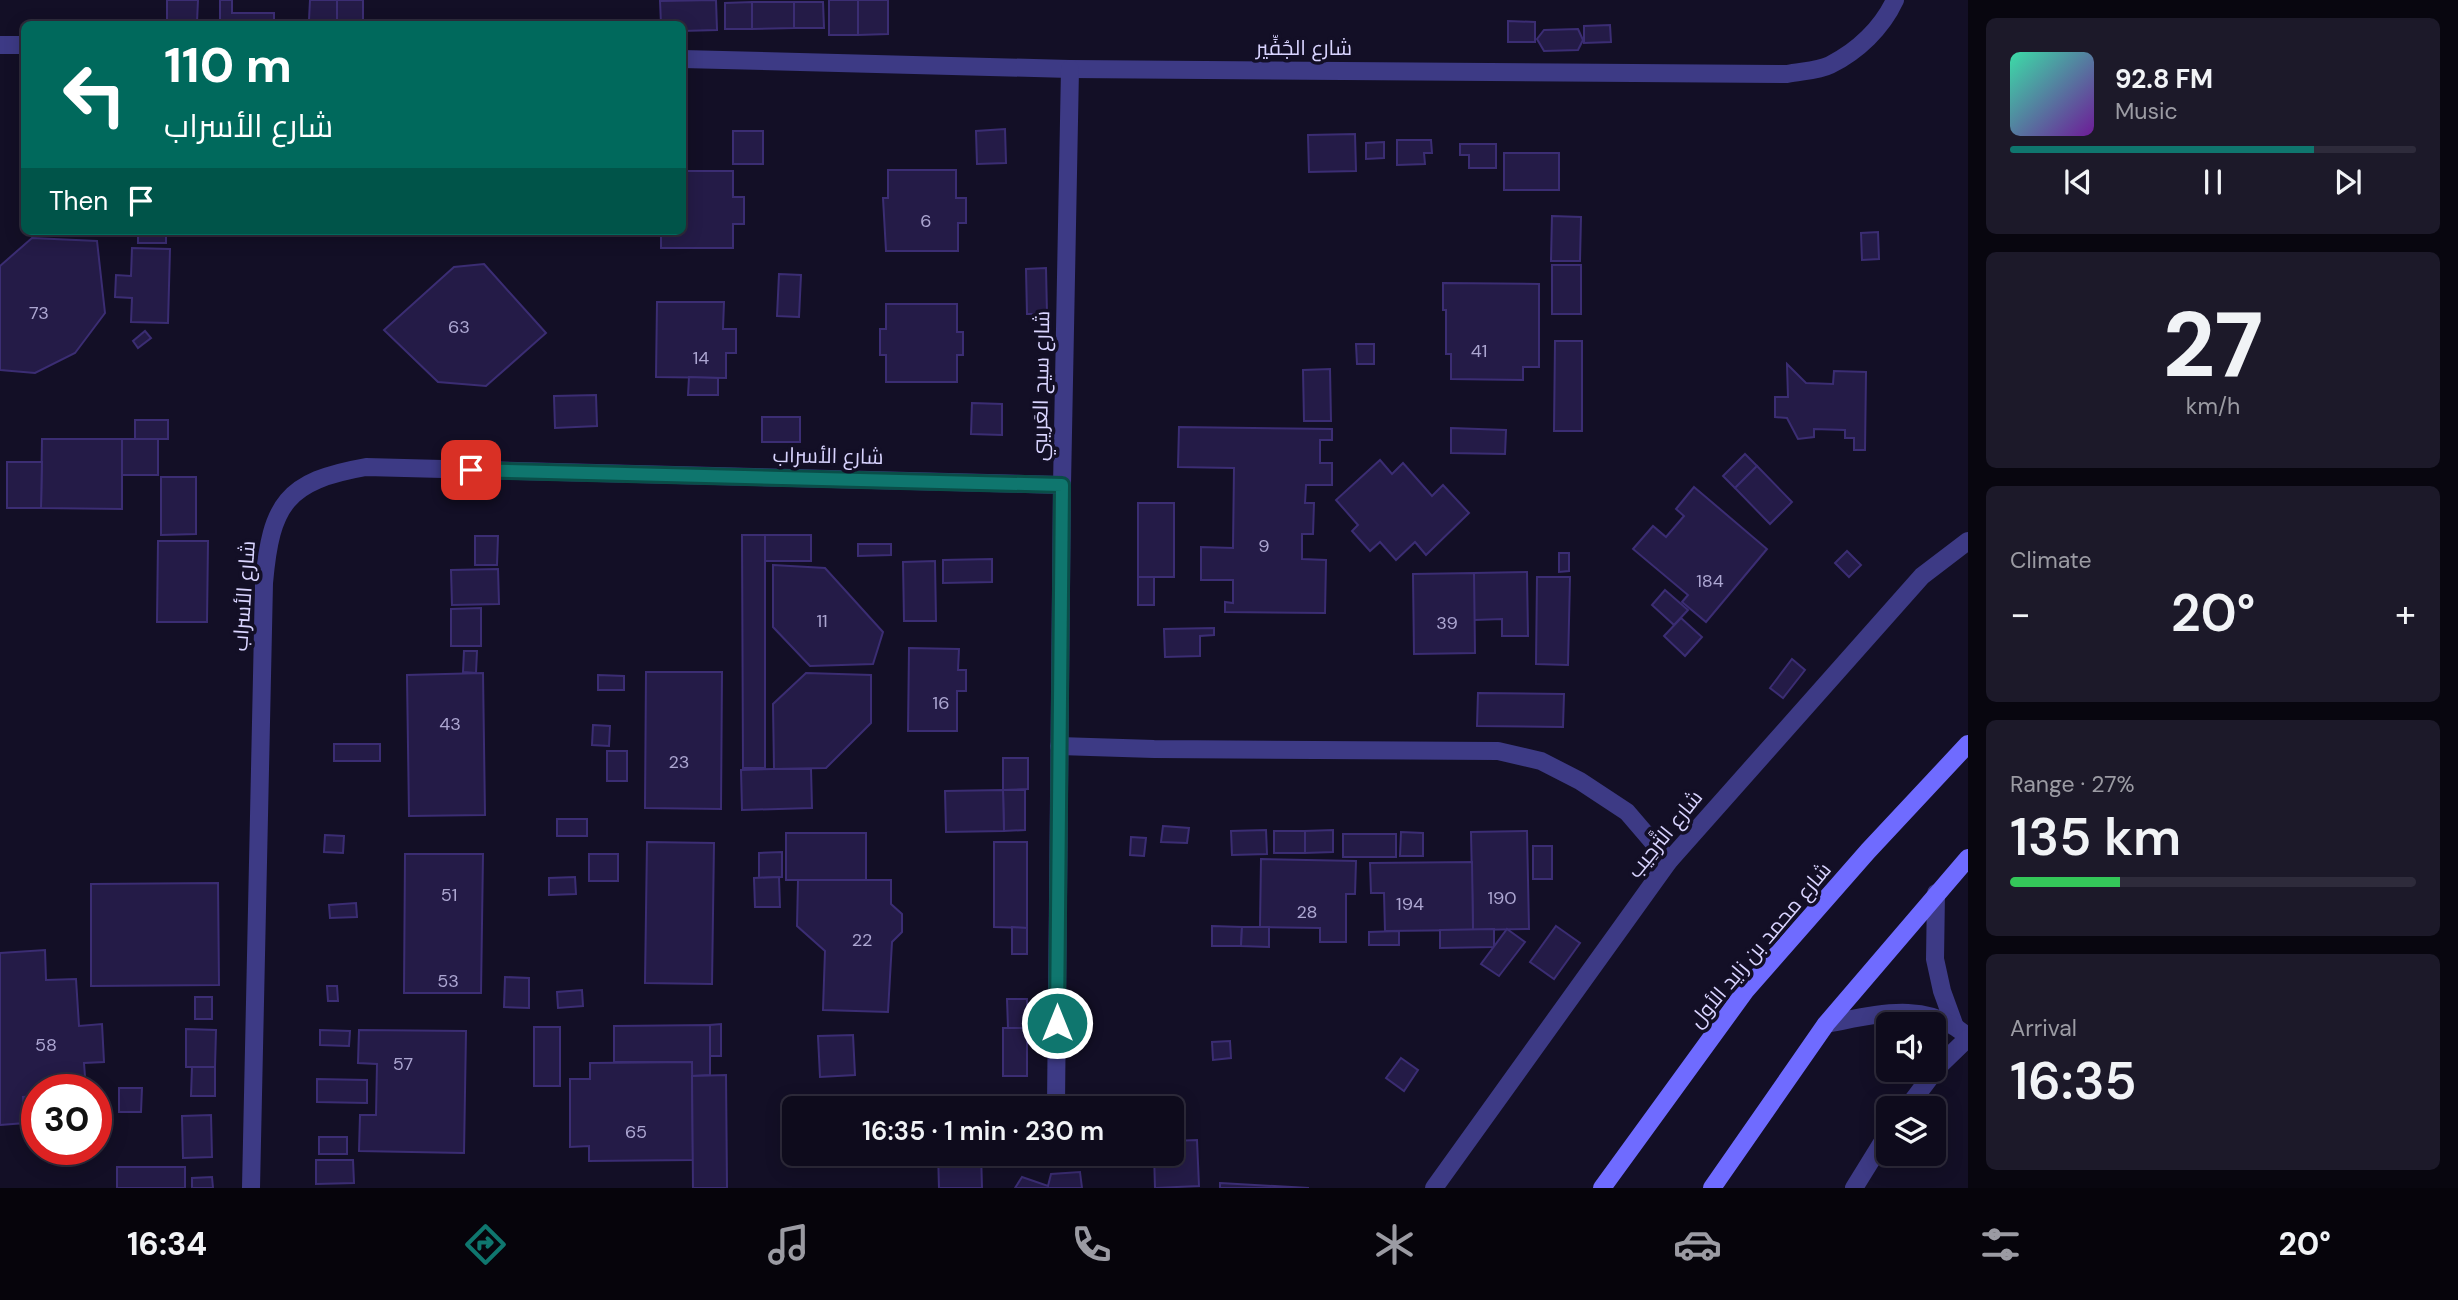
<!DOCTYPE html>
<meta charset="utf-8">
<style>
:root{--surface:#0e0b1c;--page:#1c1929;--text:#f1f3f6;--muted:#9b9ba3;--line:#2e2b3b;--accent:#0f766e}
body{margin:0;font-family:"DM Sans",Cairo,sans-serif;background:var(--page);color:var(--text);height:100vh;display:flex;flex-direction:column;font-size:26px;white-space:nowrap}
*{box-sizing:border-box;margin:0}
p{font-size:23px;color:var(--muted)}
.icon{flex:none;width:38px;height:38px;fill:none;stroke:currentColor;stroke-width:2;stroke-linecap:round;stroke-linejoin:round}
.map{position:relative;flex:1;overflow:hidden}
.side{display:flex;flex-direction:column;gap:18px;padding:18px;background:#08060f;width:490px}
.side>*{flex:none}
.banner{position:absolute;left:21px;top:21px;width:665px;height:214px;border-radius:10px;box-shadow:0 4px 18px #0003,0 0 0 2px var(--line);background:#00695c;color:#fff;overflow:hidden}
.controls{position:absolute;left:1876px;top:1012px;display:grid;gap:14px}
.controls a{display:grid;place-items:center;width:70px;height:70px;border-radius:10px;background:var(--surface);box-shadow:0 4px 18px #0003,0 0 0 2px var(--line);font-size:35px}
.speed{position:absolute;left:21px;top:1074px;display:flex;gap:14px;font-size:35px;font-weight:700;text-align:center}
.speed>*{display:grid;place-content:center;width:91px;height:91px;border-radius:50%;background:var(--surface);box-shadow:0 4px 18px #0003,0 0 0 2px var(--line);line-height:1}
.speed .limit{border:10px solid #d22;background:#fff;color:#111}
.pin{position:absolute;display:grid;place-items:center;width:60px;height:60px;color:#fff;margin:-30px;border-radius:14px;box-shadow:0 4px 10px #0006}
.me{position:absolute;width:77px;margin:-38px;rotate:0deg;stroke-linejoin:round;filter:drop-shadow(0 0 5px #0008)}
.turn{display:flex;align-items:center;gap:24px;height:147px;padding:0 28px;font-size:32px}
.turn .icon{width:91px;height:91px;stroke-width:2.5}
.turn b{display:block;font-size:49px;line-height:60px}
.then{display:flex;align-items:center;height:66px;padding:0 28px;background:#0003;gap:14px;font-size:26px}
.big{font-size:52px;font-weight:600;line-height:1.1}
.side .tile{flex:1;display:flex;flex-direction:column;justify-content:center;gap:10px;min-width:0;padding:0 24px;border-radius:10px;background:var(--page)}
.side .dial{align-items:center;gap:0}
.dial b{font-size:91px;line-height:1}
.song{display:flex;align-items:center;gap:21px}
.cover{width:84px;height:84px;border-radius:10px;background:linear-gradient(135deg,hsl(160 70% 55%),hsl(280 70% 35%))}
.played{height:7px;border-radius:4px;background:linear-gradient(90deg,var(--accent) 75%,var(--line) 75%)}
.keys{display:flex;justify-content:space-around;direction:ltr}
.heat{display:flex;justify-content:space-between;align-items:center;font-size:38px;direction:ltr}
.charge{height:10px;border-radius:5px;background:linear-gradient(90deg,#34c759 27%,var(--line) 0)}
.trip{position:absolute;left:782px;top:1096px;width:402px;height:70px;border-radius:10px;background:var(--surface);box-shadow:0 4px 18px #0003,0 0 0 2px var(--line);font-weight:600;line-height:70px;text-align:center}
.tabs{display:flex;height:112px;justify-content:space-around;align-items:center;background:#06040b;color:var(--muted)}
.tabs .icon{width:49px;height:49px}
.tabs .current{color:var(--accent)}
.tabs b{font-size:32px;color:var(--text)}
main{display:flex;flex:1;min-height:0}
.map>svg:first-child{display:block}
</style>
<main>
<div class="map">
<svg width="1968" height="1188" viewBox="0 0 1968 1188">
<rect width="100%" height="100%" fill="#130f26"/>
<!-- building -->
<g fill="#241b47" stroke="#3b2d73" stroke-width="2">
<path d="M167 0H198L197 22H167Z"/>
<path d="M220 0H232V13H274V23L220 24Z"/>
<path d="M310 0H337V21L309 20Z"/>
<rect x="337" y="0" width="26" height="21"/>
<path d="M716 0 717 30 682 31V24H661L660 1Z"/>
<rect x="829" y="0" width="29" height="35"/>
<path d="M858 0H888V34L858 35Z"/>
<path d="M752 2V29H725V3Z"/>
<path d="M752 2H794V28L752 29Z"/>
<path d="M794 2H823L824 28H794Z"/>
<path d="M1508 21 1535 22V42H1508Z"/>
<path d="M1610 25 1611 42 1584 43V26Z"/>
<path d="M1578 29 1583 40 1578 50 1544 51 1537 39 1544 30Z"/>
<path d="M22 123H24V192H21Z"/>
<path d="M1005 129 1006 163 977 164 976 131Z"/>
<rect x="733" y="131" width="30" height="33"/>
<path d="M1355 134 1356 171 1309 172 1308 135Z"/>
<path d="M1397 140H1431L1432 153H1424L1425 164 1397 165Z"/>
<path d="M1384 142V158L1366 159V143Z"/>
<path d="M1460 144H1496V168H1469V155H1460Z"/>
<rect x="1504" y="153" width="55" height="37"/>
<path d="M888 170H956V198H966V223H958V251H886L883 198H888Z"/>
<path d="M682 171H733V197H744V224H733V248H661V231H682Z"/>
<path d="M1552 216 1581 217 1580 261H1551Z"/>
<rect x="138" y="231" width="28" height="12"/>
<path d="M1878 232 1879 259 1862 260 1861 233Z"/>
<path d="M32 238 97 241 105 313 75 353 35 373 0 370V266Z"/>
<path d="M132 248 170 249 168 323 131 322 132 298 115 297 116 275 131 276Z"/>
<path d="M484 264 546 333 486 386 438 382 384 330 454 267Z"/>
<rect x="1552" y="265" width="29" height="49"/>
<path d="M1046 268 1047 314H1027L1026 269Z"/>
<path d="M779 274 801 275 799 317 777 316Z"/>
<path d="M1443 283 1539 284V367H1523V380L1451 379V354H1446V310H1443Z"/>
<path d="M657 302H724L723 329H736V353H726V378L656 377Z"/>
<path d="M886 304H957V332H963V355H957V382H886V355H880V329H886Z"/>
<path d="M145 331 151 338 138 348 133 341Z"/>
<path d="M1555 341H1582V431H1554Z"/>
<path d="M1356 344H1374V364H1357Z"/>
<path d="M1787 364 1806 383 1833 384 1834 371 1866 372 1865 450H1854V438H1845V430L1814 429V437L1798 439 1787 418 1775 417V397H1788Z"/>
<path d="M1330 369 1331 421H1304L1303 370Z"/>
<path d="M689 377 718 378V395H688Z"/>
<path d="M596 395 597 426 555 428 554 396Z"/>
<path d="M972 403 1002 404V435L971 434Z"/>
<rect x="762" y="417" width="38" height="25"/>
<rect x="135" y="420" width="33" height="19"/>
<path d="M1179 427 1332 429V440H1320V463H1332V485H1306L1305 503H1314L1313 534H1302V559L1326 560 1325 613 1225 612V602L1233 603V580H1201V547L1233 548 1234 468 1178 467Z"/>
<path d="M1451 428 1506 430 1505 454 1451 453Z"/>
<path d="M42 439H122V509L41 508Z"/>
<rect x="122" y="439" width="36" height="36"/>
<path d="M1745 454 1757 466 1735 488 1723 476Z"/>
<path d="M1380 460 1392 474 1403 463 1432 496 1443 485 1469 513 1426 555 1415 542 1396 560 1380 542 1370 551 1352 531 1358 525 1336 500Z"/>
<path d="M7 462H42L41 508H7Z"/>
<path d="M1757 466 1792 502 1770 524 1735 488Z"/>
<path d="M161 477H196V534L161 535Z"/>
<path d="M1694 487 1767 549 1706 622 1682 602 1688 595 1633 549 1653 526 1666 537 1684 516 1676 509Z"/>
<rect x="1138" y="503" width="36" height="74"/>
<path d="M742 535H765V768H743Z"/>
<rect x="765" y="535" width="46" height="26"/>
<path d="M475 536H498L497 565H475Z"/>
<path d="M158 541H208L207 622H157Z"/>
<path d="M858 544H891V555L858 556Z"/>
<path d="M1847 551 1861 565 1849 577 1835 563Z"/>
<path d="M1559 553H1569V571L1559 572Z"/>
<path d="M992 559V582L943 583V560Z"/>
<path d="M935 561 936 621H904L903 562Z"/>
<path d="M773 565 825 568 883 632 873 664 810 666 773 627Z"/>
<path d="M498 569 499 604 452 605 451 570Z"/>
<path d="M1527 572 1528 636H1502V619L1474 620V573Z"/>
<path d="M1474 573 1475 653 1414 654 1413 574Z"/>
<rect x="1138" y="577" width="16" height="28"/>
<path d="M1537 577H1570L1568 665 1536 664Z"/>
<path d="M1665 590 1688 610 1674 625 1652 605Z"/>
<path d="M481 608V646H451V609Z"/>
<path d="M1681 618 1702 637 1685 656 1664 636Z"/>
<path d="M1214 628V635L1200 636V656L1165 657 1164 629Z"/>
<path d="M909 648 959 649 958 670H966V691H957V731H908Z"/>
<path d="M464 651H477L476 673 463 672Z"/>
<path d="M1792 659 1805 670 1783 698 1770 688Z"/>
<path d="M646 672H722L721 809 645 808Z"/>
<path d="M483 673 485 815 409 816 407 675Z"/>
<path d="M806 673 871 675V723L826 768 774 769 773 704Z"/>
<path d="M598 675 624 676V690H598Z"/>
<path d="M1478 693 1564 694 1563 727 1477 726Z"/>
<path d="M593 725 610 726 609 746 592 745Z"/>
<rect x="334" y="744" width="46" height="17"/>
<rect x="607" y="751" width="20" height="30"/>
<path d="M1003 758H1028V789L1003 790Z"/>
<path d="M774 769H811L812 808 742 810 741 770Z"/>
<path d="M1003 790H1025V830L1004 831Z"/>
<path d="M1003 790 1004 831 946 832 945 791Z"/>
<rect x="557" y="819" width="30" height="17"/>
<path d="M1163 826 1189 828 1187 843 1161 842Z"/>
<path d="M1266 830 1267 854 1232 855 1231 831Z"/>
<path d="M1333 830V852L1305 853V831Z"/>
<rect x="1274" y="831" width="31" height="22"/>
<path d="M1527 831 1529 929 1473 930 1471 832Z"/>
<path d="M1401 832 1423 833V856H1400Z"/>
<rect x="786" y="833" width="80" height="47"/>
<rect x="1343" y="834" width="53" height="23"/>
<path d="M325 835 344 836 343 853 324 852Z"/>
<path d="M1131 837 1146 838 1144 856 1130 855Z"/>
<path d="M647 842 714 843 712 984 645 983Z"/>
<path d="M994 842H1027V928L994 927Z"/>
<rect x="1533" y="846" width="19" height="33"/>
<path d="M782 852V877L759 878V853Z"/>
<path d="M405 854H483L481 993H404Z"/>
<rect x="589" y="854" width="29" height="27"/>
<path d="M1261 859 1356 861 1355 894H1346V942H1320V928L1260 927Z"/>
<path d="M1472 862 1473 930 1385 931 1384 893H1371L1370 863Z"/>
<path d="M575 877 576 894 549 895V878Z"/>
<path d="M779 877 780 907H755L754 878Z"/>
<path d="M798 880H891V904L902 914V932L892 942 888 1012 823 1010 825 951 797 926Z"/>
<path d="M218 883 219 985 91 986V884Z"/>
<path d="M356 903 357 917 330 918 329 905Z"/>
<path d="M1212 926 1242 927 1241 946H1212Z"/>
<path d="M1556 926 1580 943 1554 979 1530 962Z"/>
<path d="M1012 927 1027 928V954H1012Z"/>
<path d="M1242 927H1269V947L1241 946Z"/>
<path d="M1494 929V947L1440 948V930Z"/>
<path d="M1507 929 1525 942 1499 976 1481 964Z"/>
<path d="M1399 931V945H1369V932Z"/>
<path d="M45 950 46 980 76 979 79 1026 102 1024 104 1062 84 1063 86 1090H37V1096L23 1097 25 1123 0 1125V953Z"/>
<path d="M505 977 529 978V1008L504 1007Z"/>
<path d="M327 986H337L338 1001H328Z"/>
<path d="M582 990 583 1006 558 1008 557 992Z"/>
<rect x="195" y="997" width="17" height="22"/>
<path d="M1007 999H1027V1028H1008Z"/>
<path d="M721 1024V1056H710V1025Z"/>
<path d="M710 1025V1075L692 1076V1062H614V1026Z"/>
<rect x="534" y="1027" width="26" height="59"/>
<rect x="1003" y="1028" width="24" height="48"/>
<path d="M186 1029 216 1030 215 1067H186Z"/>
<path d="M320 1030 350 1031 349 1046 320 1045Z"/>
<path d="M359 1030 466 1031 464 1153 359 1151 360 1115H376L377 1064 358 1063Z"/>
<path d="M853 1035 855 1075 820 1077 818 1036Z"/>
<path d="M1230 1041 1231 1058 1213 1060 1212 1042Z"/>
<path d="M1401 1058 1418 1070 1404 1091 1386 1078Z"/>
<path d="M692 1062 693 1160 589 1161V1146L570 1147V1079H590V1063Z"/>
<path d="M192 1067H215V1096H191Z"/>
<path d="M726 1075 727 1188H693L692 1076Z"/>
<path d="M317 1079 367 1080V1103L317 1102Z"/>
<path d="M119 1088H142L141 1112H119Z"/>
<path d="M211 1115 212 1157 183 1158 182 1116Z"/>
<rect x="319" y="1137" width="28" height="17"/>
<path d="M1197 1140 1199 1186 1155 1188 1154 1153H1172V1141Z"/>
<path d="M938 1153H981L982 1188H939Z"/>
<path d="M316 1160H353L354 1183 316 1184Z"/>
<rect x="117" y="1167" width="68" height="21"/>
<path d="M1080 1172 1082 1188H1015L1022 1177 1048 1186 1051 1174Z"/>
<path d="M212 1177 213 1188H192V1178Z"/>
<path d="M1220 1183 1309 1188H1220Z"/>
</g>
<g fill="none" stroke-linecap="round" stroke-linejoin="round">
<!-- street -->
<g stroke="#3d3a85" stroke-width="18">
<path d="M0 45H24"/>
<path d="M682 59 1070 69 1787 74C1801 71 1818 71 1830 65 1858 51 1882 28 1895 0"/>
<path d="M1059 746 1154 749 1498 751 1541 761 1580 781 1627 812 1669 861"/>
<path d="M1936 893 1935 959 1942 991 1954 1024"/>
<path d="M1826 1024C1875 1015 1927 999 1968 1037"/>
<path d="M1056 1106 1062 485 1070 69"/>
<path d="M1907 1108 1938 1067 1968 1038"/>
<path d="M251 1188 264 583C271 504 286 481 366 467L1062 485"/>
<path d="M1434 1188 1669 861 1922 576 1968 541"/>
<path d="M1854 1188 1888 1133"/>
</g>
<!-- secondary -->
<g stroke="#6f6bff" stroke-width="18">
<path d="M1602 1188 1746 990 1868 851 1968 744"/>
<path d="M1712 1188 1826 1024 1968 858"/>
</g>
</g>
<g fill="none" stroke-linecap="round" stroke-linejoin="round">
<defs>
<path id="route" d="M471 470 1062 485 1057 1023"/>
</defs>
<!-- route casing -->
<use href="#route" stroke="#0a4d48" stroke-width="18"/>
<!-- route -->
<use href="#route" stroke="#0f766e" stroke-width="12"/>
</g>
<g text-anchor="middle" stroke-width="7" stroke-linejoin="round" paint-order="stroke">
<!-- number labels -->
<g font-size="18" fill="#aca6d1">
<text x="926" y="227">6</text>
<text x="39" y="319">73</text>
<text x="459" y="333">63</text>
<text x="1479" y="357">41</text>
<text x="701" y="364">14</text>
<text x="1264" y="552">9</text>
<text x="1710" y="587">184</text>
<text x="822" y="627">11</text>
<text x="1447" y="629">39</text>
<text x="941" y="709">16</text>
<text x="450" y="730">43</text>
<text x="679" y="768">23</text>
<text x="449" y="901">51</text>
<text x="1502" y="904">190</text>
<text x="1410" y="910">194</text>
<text x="1307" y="918">28</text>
<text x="862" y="946">22</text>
<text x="448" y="987">53</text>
<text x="46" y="1051">58</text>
<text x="403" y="1070">57</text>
<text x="636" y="1138">65</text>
</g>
<!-- street labels -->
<g font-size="21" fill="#d9d4ff" stroke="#130f26">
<text x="1304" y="55">شارع الجُفِّير</text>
<text transform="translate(1041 386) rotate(-89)" y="7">شارع سيح العَريبي</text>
<text transform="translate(828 456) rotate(1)" y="7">شارع الأسراب</text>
<text transform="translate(244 596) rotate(-86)" y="7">شارع الأسراب</text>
<text transform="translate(1665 834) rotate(-51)" y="7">شارع التَّرحِيب</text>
<text transform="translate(1760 945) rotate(-50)" y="7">شارع محمد بن زايد الأول</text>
</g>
</g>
</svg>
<div class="controls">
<a><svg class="icon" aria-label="sound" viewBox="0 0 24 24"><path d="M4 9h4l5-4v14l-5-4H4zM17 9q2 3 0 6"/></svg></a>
<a><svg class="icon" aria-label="layers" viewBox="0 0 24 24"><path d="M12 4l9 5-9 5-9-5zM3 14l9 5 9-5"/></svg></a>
</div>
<div class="speed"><div class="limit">30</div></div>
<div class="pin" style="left:471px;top:470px;background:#d93025"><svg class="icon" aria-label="arrive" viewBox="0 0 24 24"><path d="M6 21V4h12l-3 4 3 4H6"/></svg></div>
<svg class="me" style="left:1057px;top:1023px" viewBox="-20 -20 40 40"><circle r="17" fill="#0f766e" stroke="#fff" stroke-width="3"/><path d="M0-11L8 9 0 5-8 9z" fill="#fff"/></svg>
<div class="trip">16:35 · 1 min · 230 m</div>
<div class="banner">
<div class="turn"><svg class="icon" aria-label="left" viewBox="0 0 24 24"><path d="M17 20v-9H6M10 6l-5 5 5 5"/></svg><div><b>110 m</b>شارع الأسراب</div></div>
<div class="then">Then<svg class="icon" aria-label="arrive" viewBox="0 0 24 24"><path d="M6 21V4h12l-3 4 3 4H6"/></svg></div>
</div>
</div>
<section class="side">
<div class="tile">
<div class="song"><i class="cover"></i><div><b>92.8 FM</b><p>Music</p></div></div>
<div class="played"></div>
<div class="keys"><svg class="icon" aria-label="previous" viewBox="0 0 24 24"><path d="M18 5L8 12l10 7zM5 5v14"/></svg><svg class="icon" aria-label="pause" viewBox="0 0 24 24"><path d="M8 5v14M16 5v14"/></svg><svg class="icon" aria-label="next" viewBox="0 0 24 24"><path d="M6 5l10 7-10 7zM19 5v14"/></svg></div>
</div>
<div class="tile dial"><b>27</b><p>km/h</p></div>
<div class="tile"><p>Climate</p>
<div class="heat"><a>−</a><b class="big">20°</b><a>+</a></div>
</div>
<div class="tile"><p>Range · 27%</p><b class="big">135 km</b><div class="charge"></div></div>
<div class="tile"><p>Arrival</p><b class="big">16:35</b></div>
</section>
</main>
<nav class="tabs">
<b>16:34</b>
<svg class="icon current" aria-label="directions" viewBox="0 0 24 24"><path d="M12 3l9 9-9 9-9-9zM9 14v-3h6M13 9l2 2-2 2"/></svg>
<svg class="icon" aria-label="music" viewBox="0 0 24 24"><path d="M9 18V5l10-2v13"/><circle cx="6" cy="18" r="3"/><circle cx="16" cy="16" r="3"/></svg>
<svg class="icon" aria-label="phone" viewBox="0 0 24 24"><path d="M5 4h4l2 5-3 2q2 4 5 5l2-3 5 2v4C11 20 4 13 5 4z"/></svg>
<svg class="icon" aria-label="climate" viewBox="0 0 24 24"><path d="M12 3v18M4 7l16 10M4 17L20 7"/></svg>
<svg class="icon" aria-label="car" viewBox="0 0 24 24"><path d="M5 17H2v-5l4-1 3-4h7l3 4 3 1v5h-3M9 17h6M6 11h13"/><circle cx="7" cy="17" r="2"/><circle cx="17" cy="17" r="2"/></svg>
<svg class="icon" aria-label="filters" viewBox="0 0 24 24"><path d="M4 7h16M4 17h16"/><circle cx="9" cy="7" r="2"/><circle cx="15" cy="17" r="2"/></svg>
<b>20°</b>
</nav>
